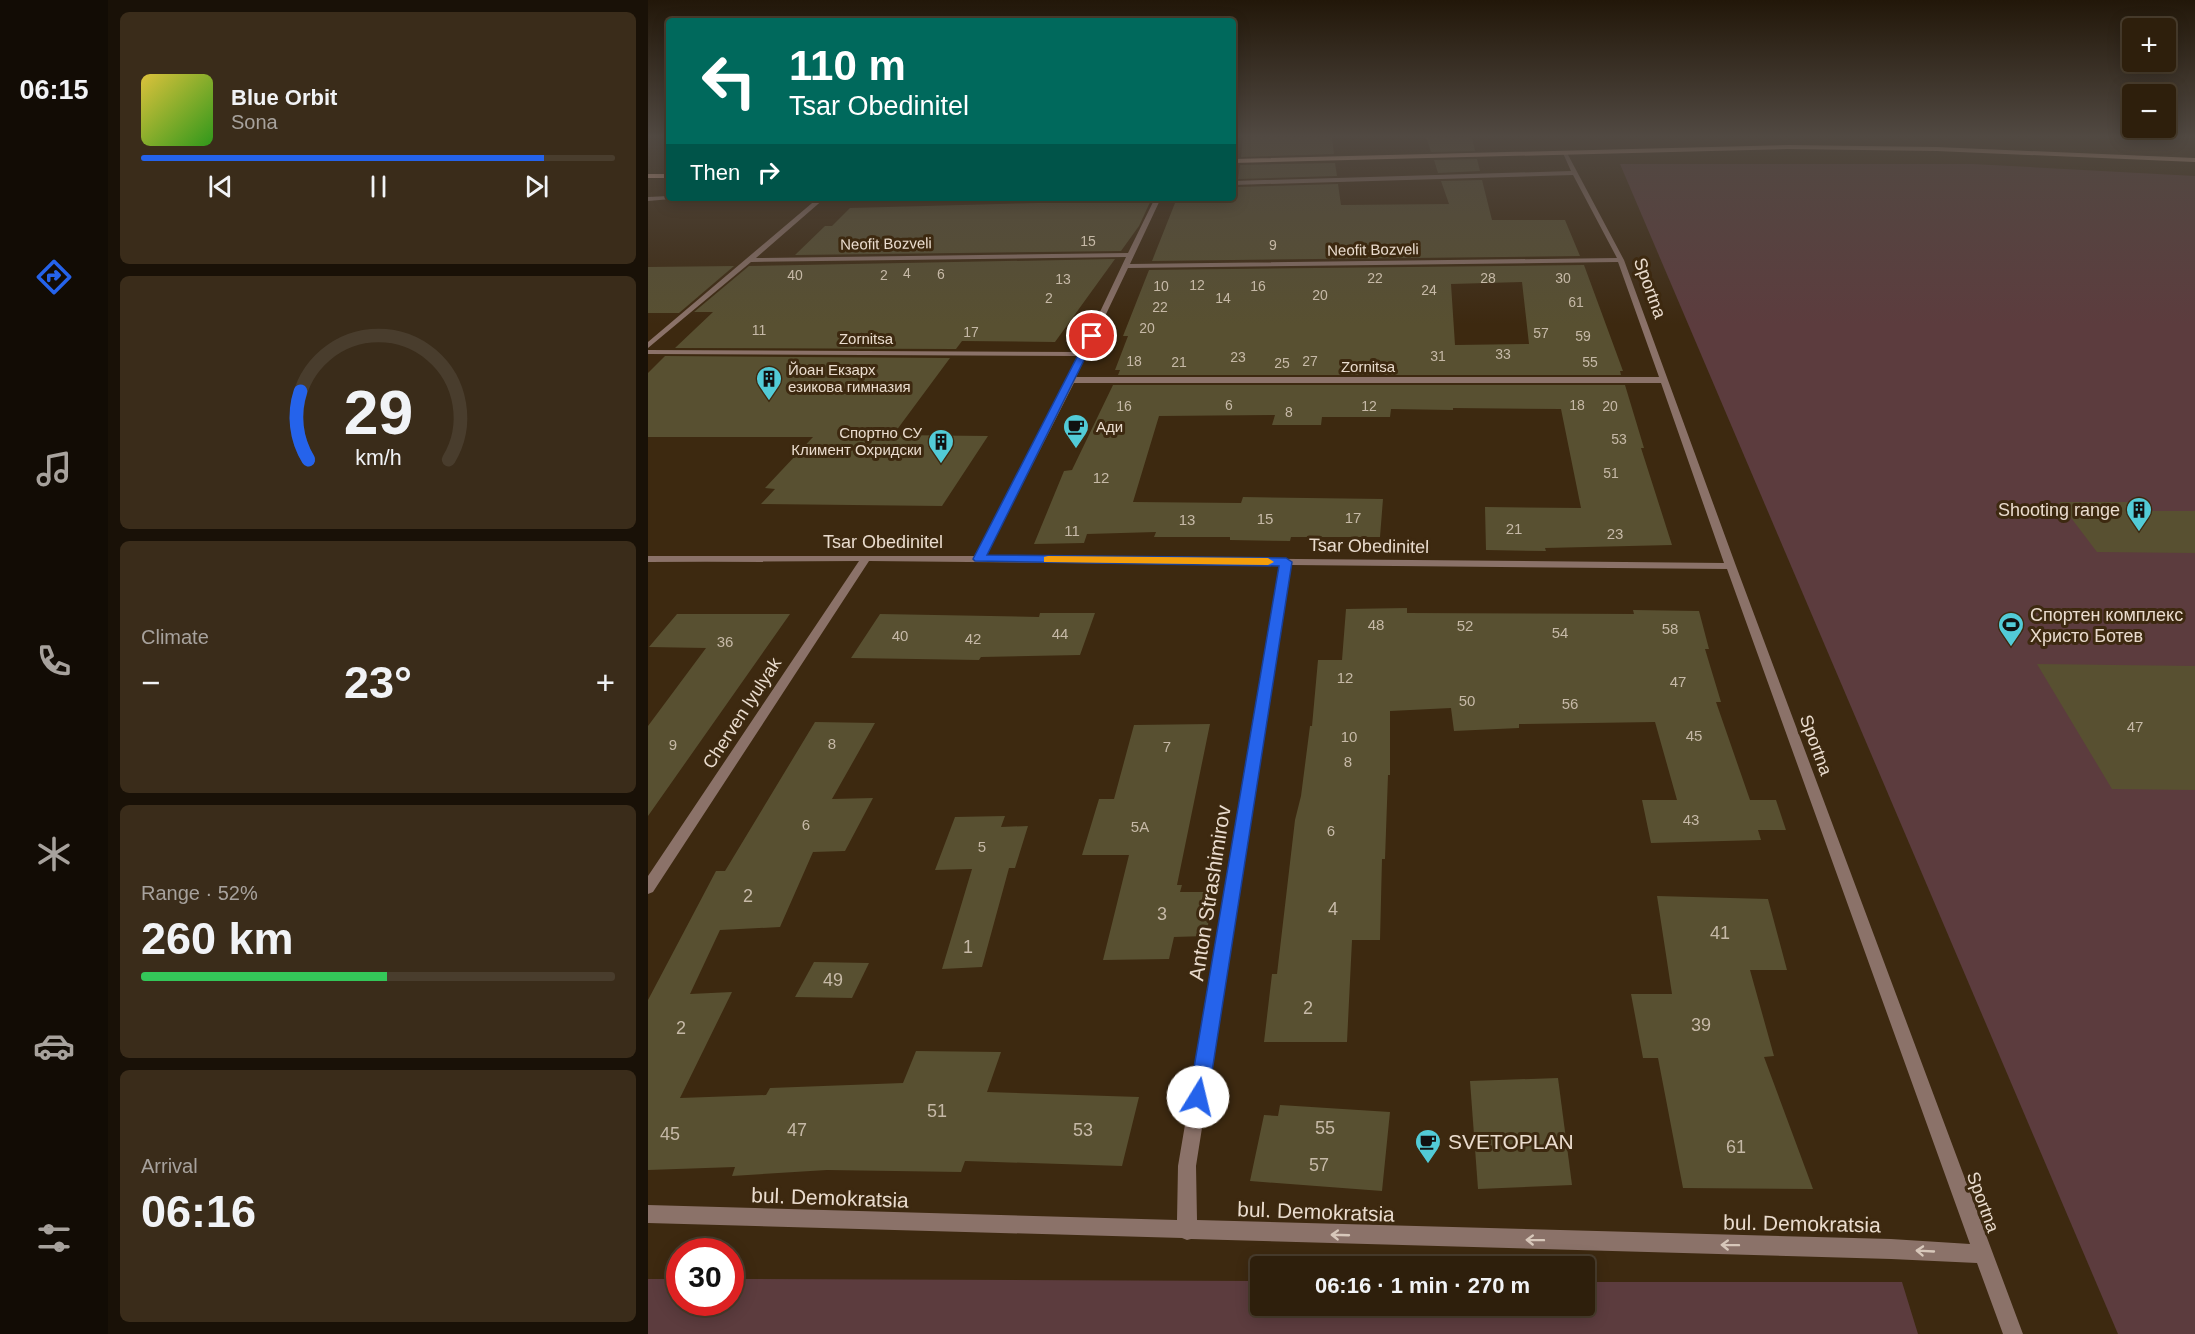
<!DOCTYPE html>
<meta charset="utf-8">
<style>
:root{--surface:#2e1f0c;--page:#3a2c1a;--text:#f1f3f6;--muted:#a7a29d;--line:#493d2d;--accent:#2563eb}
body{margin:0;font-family:Arial,sans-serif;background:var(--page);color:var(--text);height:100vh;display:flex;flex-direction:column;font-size:22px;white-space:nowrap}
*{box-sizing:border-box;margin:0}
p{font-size:20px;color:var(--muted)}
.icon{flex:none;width:33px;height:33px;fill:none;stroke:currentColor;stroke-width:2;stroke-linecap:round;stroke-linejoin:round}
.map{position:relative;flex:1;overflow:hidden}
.details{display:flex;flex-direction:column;gap:12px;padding:12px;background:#191107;width:540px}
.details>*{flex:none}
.guide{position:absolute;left:18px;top:18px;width:570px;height:183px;border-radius:6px;box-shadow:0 3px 15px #0003,0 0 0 2px var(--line);background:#00695c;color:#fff;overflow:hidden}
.fabs{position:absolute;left:1474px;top:18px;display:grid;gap:12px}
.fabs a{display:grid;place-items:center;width:54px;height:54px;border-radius:6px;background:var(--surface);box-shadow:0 3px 15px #0003,0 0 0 2px var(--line);font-size:30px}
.speed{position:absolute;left:18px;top:1238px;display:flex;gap:12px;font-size:30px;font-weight:700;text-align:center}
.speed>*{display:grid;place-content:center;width:78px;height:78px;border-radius:50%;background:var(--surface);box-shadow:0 3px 15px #0003,0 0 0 2px var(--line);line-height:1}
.speed .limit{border:9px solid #d22;background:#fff;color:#111}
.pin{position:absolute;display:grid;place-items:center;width:51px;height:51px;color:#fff;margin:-26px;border:3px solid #fff;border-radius:50%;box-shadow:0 2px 6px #0007}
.me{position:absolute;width:66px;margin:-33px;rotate:9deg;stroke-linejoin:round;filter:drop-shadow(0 0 4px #0008)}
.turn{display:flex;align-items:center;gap:21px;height:126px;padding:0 24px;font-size:27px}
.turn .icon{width:78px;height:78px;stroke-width:2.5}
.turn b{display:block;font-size:42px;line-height:51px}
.then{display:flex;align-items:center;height:57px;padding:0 24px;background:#0003;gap:12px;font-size:22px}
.big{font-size:45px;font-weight:700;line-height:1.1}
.details .card{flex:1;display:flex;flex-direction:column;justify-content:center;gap:9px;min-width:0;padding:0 21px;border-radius:9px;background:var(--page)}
.details .dial{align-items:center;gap:0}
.dial svg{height:156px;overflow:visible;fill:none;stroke:var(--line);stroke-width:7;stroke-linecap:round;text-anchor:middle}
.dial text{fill:var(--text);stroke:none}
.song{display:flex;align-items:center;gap:18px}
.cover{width:72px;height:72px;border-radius:9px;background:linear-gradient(135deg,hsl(50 70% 55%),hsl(110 70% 35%))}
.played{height:6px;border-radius:3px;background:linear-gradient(90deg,var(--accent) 85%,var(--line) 85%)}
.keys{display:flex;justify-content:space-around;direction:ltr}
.heat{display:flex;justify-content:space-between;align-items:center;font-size:33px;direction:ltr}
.charge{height:9px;border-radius:4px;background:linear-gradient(90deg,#34c759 52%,var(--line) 0)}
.trip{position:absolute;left:602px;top:1256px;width:345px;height:60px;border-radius:6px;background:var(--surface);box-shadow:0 3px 15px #0003,0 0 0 2px var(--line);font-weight:700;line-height:60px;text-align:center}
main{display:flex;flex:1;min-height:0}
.tab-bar{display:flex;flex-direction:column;width:108px;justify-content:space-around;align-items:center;background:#120c05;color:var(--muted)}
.tab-bar .icon{width:42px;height:42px}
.tab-bar .active{color:var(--accent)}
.tab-bar b{font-size:27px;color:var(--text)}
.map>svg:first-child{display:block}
</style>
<main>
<nav class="tab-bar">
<b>06:15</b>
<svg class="icon active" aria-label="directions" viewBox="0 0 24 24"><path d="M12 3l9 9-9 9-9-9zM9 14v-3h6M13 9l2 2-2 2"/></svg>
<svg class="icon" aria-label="music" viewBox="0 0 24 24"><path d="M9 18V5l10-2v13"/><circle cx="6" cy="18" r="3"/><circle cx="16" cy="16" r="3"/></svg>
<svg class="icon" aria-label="phone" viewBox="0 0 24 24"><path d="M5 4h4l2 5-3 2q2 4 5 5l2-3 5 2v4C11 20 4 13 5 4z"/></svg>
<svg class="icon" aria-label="climate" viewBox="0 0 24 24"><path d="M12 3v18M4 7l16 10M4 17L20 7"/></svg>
<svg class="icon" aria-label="car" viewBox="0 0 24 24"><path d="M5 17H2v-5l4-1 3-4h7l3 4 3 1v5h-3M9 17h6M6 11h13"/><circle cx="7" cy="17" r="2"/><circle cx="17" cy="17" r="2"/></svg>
<svg class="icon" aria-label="filters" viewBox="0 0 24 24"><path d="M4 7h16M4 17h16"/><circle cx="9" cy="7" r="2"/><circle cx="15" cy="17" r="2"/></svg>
</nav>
<section class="details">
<div class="card">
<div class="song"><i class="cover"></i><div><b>Blue Orbit</b><p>Sona</p></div></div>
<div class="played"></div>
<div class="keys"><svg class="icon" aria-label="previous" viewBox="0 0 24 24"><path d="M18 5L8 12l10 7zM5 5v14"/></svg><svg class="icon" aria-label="pause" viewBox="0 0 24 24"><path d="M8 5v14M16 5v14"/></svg><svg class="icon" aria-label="next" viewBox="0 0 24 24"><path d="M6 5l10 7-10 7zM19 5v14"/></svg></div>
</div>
<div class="card dial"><svg viewBox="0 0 100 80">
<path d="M14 69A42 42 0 1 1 86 69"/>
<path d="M14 69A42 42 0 0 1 10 34" stroke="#2563eb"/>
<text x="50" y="56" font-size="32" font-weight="700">29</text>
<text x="50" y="72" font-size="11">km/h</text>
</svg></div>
<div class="card"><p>Climate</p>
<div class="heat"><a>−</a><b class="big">23°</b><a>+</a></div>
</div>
<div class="card"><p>Range · 52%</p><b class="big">260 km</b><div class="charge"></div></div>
<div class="card"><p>Arrival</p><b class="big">06:16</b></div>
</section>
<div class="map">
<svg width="1547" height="1334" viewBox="0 0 1547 1334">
<rect width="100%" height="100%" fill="#3d2910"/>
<!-- green -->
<g fill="#5c3c3e">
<path d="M972 164H1325L1547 176V1334H1470Z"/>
<path d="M0 1279H31L32 1302H82L83 1279 612 1281V1305H936V1282H1254L1270 1334H0Z"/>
</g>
<!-- building -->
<g fill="#585031" fill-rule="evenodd">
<path d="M595 137H684L686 154 593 157Z"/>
<path d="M778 137H824L827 151 783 152Z"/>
<path d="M829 159 832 171 790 173 786 160Z"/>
<path d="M687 163 689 176 590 179 592 165Z"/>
<path d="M834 180 844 220H917L932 256 504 261 529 198H588L589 187 690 184 693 205 801 204 793 181Z"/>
<path d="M394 198H504L491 226 473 251 147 255 177 226H184L202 208 391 203Z"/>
<path d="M467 259 407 342 314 341 308 349 27 348 65 312H46L101 266Z"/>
<path d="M936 265 975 371H972L973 375H470L472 370H467L480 336H475L501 270ZM874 282 881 344 807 345 803 284Z"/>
<path d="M86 266 31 313H0V267Z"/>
<path d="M17 356 302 358 245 435 340 436 294 506 113 504 127 489 117 488 165 437H0V373Z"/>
<path d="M465 385H977L996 448H993L1024 545 897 548 898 551 838 550 837 507 933 508 913 409 805 408V410L743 409 742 417H674L673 425H624L627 415 511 416 485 502 593 503 595 497 735 499 732 537H643L642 541 582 540V537H506L508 532 439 534 436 543 386 544 416 471 424 470Z"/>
<path d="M1411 502H1491L1499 511H1547V553L1449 552Z"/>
<path d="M759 608V613L986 614 985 610 1051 611 1061 649H1057L1073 702H1068L1102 800H1128L1138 830H1110L1113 840 1003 843 994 800H1029L1007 722 871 724V728L806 731 803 708 742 711V775H740L737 859H734L732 940H704L699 1042H616L624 974H629L647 820 653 796 662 726H664L670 660H694L698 609Z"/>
<path d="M392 613H447L432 655 333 657 331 660 203 658 232 614 391 617Z"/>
<path d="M29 614H142L0 816V726L58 648 1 647Z"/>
<path d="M1389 664 1547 666V790L1464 789Z"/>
<path d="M167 722 227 723 184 799 225 798 197 851 165 852 132 927 72 930 42 994 84 992 32 1098 118 1095 122 1088 255 1083 268 1051 353 1052 339 1092 491 1097 474 1166 317 1161 313 1172 179 1170 84 1176 87 1167 0 1170V1000L68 871H77Z"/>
<path d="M562 724 529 885H534L532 892H566L558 936 526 937 521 959 455 960 481 855H434L451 799H466L486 725Z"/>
<path d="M357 816 353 827 380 826 367 868H361L334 967 294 969 324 869 287 870 307 817Z"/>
<path d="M1009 896 1120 899 1139 970H1102L1126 1056 1116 1057 1165 1189 1035 1188 1010 1058H995L983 994H1024Z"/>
<path d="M166 962 221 963 204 998 147 997Z"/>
<path d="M910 1078 924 1185 830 1189 822 1081Z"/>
<path d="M632 1105 742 1112 734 1191 602 1181 616 1115 630 1116Z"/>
</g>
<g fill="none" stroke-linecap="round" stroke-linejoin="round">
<!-- minor -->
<g fill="#8b7269" fill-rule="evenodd">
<path d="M914 151H918L976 260 1088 566 1375 1334H1355L1329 1263 1243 1259 543 1239 539 1240 534 1238 0 1223V1205L529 1220 530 1166 632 565 221 561 5 892 0 894V876L211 561 0 562V556H327L430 356 0 354V350L433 352 478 257 103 262 0 348V342L170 198H177L108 258 480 253 507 198H513L482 264 969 258 925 175 585 185V181L923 171ZM970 262 1011 377H428L480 268ZM426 383H1013L1076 563 338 556ZM643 565 1079 569 1322 1244 1243 1239 549 1220 548 1166Z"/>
<path d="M21 196 23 199 0 201V197Z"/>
</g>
<!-- primary -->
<g fill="#e9b7a3" fill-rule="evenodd">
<path d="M1140 145 1289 147 1547 158V162L1289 151 1140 149 585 163V159Z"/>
<rect x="0" y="174" width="21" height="4"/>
</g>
</g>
<!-- one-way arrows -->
<defs><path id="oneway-shaft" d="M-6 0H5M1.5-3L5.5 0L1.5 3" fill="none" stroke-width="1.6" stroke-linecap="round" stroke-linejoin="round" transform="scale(1.5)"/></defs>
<g stroke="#d7c7ba">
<use href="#oneway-shaft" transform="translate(692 1235) rotate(-178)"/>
<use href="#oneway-shaft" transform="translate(887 1240) rotate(-179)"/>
<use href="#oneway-shaft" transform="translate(1082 1245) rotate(-179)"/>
<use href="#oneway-shaft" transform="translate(1277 1251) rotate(-177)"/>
</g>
<!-- sky -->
<linearGradient id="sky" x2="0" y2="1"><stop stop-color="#221709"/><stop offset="0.42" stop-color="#514942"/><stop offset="1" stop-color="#514942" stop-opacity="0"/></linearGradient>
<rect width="1547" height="324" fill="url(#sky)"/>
<!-- route -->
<path fill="#2563eb" stroke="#184099" stroke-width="1.5" d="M441 334 448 336 339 555 638 558 644 562 560 1097 558 1103 550 1106 543 1103 541 1097 631 566 327 561 325 559Z"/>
<!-- slow -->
<path fill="#f59e0b" d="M400 556 620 558 626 562 620 565 396 562V557Z"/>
<!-- icons -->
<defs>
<symbol id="building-pin" viewBox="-11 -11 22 30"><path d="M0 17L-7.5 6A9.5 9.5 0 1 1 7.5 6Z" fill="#52cbd7" stroke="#3d2910"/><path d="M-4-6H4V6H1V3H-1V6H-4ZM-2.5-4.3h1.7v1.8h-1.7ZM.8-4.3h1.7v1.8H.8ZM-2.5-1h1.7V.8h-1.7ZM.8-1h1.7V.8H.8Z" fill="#111"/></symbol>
<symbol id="cafe-pin" viewBox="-11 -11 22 30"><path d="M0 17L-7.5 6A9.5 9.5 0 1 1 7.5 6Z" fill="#52cbd7" stroke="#3d2910"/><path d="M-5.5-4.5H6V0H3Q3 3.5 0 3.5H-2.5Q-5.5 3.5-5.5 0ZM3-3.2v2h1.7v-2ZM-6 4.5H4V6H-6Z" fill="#111"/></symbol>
<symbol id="stadium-pin" viewBox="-11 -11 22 30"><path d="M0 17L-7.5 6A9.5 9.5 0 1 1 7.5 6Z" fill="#52cbd7" stroke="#3d2910"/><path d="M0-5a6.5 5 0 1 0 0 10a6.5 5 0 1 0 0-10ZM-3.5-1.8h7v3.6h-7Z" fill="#111"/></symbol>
</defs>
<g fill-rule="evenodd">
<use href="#building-pin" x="106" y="364" width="30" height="40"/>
<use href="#cafe-pin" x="413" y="412" width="30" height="40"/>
<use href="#building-pin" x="278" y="427" width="30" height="40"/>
<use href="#building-pin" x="1476" y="495" width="30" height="40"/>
<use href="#stadium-pin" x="1348" y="610" width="30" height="40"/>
<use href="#cafe-pin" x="765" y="1127" width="30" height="40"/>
</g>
<g text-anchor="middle" stroke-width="6" stroke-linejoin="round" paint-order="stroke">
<!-- far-number labels -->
<g font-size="14" fill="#c6b9a7">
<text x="440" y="246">15</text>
<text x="625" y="250">9</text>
<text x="259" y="278">4</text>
<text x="293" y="279">6</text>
<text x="147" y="280">40</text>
<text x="236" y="280">2</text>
<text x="727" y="283">22</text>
<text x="840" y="283">28</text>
<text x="915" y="283">30</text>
<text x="415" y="284">13</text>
<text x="549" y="290">12</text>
<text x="513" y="291">10</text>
<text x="610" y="291">16</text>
<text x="781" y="295">24</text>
<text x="672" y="300">20</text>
<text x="401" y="303">2</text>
<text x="575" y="303">14</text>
<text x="928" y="307">61</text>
<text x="512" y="312">22</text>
<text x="499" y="333">20</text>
<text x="111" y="335">11</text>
<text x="323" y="337">17</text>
<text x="893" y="338">57</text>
<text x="935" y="341">59</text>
<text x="855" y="359">33</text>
<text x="790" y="361">31</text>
<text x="590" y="362">23</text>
<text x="486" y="366">18</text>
<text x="662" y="366">27</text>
<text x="531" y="367">21</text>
<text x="942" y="367">55</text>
<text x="634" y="368">25</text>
<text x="581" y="410">6</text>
<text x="929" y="410">18</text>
<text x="476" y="411">16</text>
<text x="721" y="411">12</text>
<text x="962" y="411">20</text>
<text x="641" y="417">8</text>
<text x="971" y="444">53</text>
<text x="963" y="478">51</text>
</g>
<!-- far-street labels -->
<g font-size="15" fill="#eadcce" stroke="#3d2910">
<text transform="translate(238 244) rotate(-1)" y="5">Neofit Bozveli</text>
<text transform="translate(725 250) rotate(-1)" y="5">Neofit Bozveli</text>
<text x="218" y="344">Zornitsa</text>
<text x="720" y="372">Zornitsa</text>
</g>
<!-- far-poi labels -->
<g font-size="15" fill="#eadcce" stroke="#3d2910" text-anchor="start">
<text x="140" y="375">Йоан Екзарх<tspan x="140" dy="17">езикова гимназия</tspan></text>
<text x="448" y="432">Ади</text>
<text x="274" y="438" text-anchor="end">Спортно СУ<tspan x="274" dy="17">Климент Охридски</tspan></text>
</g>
<!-- number labels -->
<g font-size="15" fill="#c6b9a7">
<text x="453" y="483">12</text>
<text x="705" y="523">17</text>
<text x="617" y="524">15</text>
<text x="539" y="525">13</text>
<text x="866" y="534">21</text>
<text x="424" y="536">11</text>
<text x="967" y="539">23</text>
<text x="728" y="630">48</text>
<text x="817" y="631">52</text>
<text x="1022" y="634">58</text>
<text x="912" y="638">54</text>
<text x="412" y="639">44</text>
<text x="252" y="641">40</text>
<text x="325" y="644">42</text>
<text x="77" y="647">36</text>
<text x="697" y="683">12</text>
<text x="1030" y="687">47</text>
<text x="819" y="706">50</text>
<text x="922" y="709">56</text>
<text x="1487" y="732">47</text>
<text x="1046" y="741">45</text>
<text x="701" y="742">10</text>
<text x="184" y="749">8</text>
<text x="25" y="750">9</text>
<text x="519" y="752">7</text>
<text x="700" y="767">8</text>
<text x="1043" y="825">43</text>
<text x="158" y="830">6</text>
<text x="492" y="832">5А</text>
<text x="683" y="836">6</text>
<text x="334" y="852">5</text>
</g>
<!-- street labels -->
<g font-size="18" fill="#eadcce" stroke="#3d2910">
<text transform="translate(1002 288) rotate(70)" y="6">Sportna</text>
<text x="235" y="548">Tsar Obedinitel</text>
<text transform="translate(721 546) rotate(1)" y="6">Tsar Obedinitel</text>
<text transform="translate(94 713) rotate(-57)" y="6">Cherven lyulyak</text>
<text transform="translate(1168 745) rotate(70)" y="6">Sportna</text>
<text transform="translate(1335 1202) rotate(70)" y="6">Sportna</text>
</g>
<!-- poi labels -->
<g font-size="18" fill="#eadcce" stroke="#3d2910" text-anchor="end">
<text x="1472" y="516">Shooting range</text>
<text x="1382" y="621" text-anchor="start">Спортен комплекс<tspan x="1382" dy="21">Христо Ботев</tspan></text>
</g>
<!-- near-number labels -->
<g font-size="18" fill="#c6b9a7">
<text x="100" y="902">2</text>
<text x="685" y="915">4</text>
<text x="514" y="920">3</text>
<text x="1072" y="939">41</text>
<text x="320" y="953">1</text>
<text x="185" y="986">49</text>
<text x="660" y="1014">2</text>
<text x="1053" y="1031">39</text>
<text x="33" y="1034">2</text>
<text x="289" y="1117">51</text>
<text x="677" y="1134">55</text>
<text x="149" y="1136">47</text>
<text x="435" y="1136">53</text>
<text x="22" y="1140">45</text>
<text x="1088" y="1153">61</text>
<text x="671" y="1171">57</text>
</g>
<!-- near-street labels -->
<g font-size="21" fill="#eadcce" stroke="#3d2910">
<text transform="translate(562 893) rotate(-81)" y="7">Anton Strashimirov</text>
<text transform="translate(182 1198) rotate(2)" y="7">bul. Demokratsia</text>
<text transform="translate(668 1212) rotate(2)" y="7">bul. Demokratsia</text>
<text transform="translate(1154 1224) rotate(1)" y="7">bul. Demokratsia</text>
</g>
<!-- near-poi labels -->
<g font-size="21" fill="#eadcce" stroke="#3d2910" text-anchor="start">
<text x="800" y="1149">SVETOPLAN</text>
</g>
</g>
</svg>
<div class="fabs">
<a>+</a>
<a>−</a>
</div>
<div class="speed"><div class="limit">30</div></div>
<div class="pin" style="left:444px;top:336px;background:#d93025"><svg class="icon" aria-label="arrive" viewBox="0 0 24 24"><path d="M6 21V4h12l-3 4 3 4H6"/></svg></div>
<svg class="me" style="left:550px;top:1097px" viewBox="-20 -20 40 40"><circle r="19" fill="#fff"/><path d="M0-13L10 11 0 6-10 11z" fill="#2563eb"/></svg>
<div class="trip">06:16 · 1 min · 270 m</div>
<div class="guide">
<div class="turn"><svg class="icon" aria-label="left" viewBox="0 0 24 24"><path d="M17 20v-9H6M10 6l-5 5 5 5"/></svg><div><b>110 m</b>Tsar Obedinitel</div></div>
<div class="then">Then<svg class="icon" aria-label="right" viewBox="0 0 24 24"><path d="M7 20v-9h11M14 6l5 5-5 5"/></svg></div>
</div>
</div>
</main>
